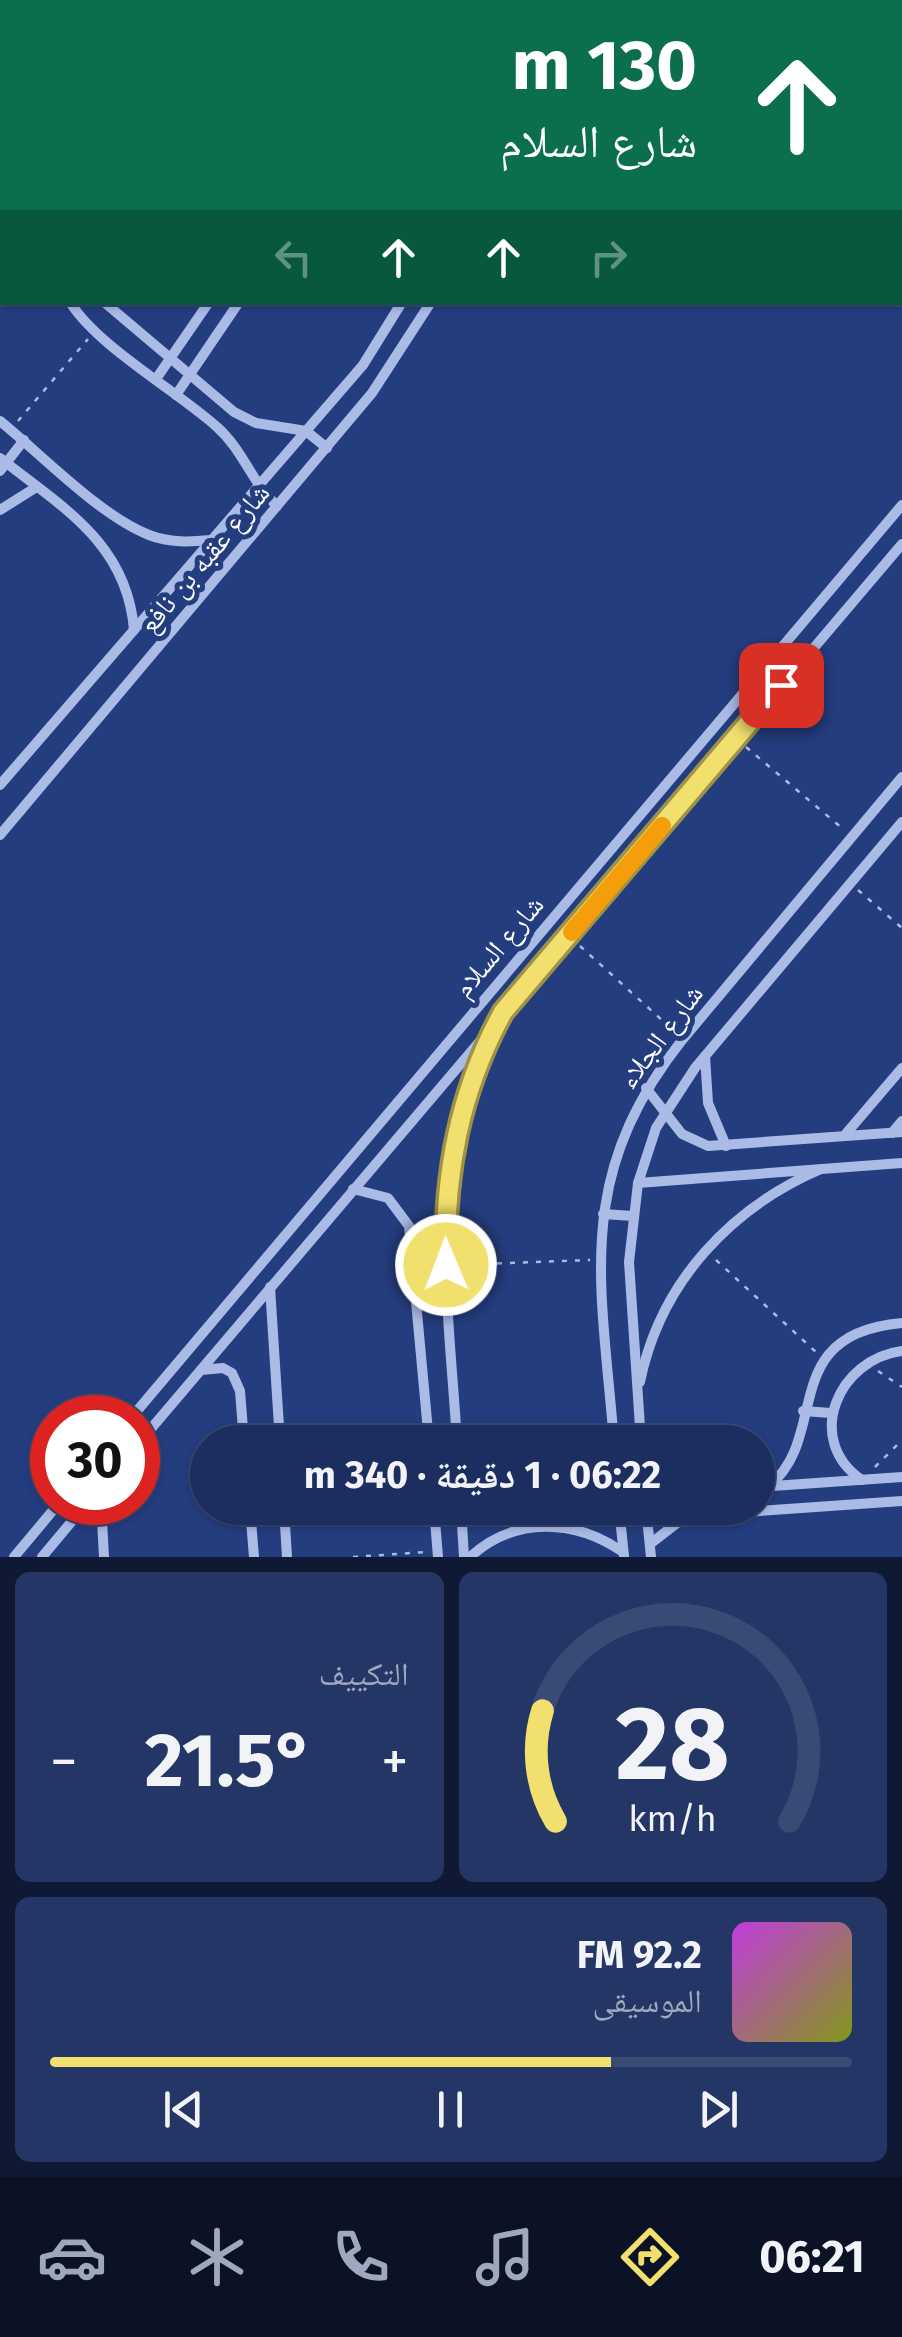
<!DOCTYPE html>
<html lang="ar">
<meta charset="utf-8">
<style>
:root{--surface:#1b2e5f;--page:#243665;--text:#f1f3f6;--muted:#a0a8bd;--line:#394a74;--accent:#f1e06d}
body{margin:0;font-family:"Fira Sans","Noto Naskh Arabic",sans-serif;background:var(--page);color:var(--text);direction:rtl;height:100vh;display:flex;flex-direction:column;font-size:38px;white-space:nowrap}
*{box-sizing:border-box;margin:0}
p{font-size:32px;color:var(--muted)}
.icon{flex:none;width:55px;height:55px;fill:none;stroke:currentColor;stroke-width:2;stroke-linecap:round;stroke-linejoin:round}
.map{position:relative;height:1557px;overflow:hidden;direction:ltr}
.side{display:flex;flex-direction:column;gap:15px;padding:15px;background:#0f1934;flex:1}
.side>*{flex:none}
.hud{position:absolute;left:0px;top:0px;width:902px;height:305px;box-shadow:0 2px 8px #0004,0 0 0 2px var(--line);direction:rtl;background:#0b6e4f;color:#fff;overflow:hidden}
.speed{position:absolute;left:30px;top:1395px;display:flex;gap:20px;font-size:50px;font-weight:700;text-align:center}
.speed>*{display:grid;place-content:center;width:130px;height:130px;border-radius:50%;background:var(--surface);box-shadow:0 2px 8px #0004,0 0 0 2px var(--line);line-height:1}
.speed .limit{border:15px solid #d22;background:#fff;color:#111}
.pin{position:absolute;display:grid;place-items:center;width:85px;height:85px;color:#fff;margin:-42px;border-radius:20px;box-shadow:0 5px 15px #0006}
.me{position:absolute;width:110px;margin:-55px;rotate:359deg;stroke-linejoin:round;filter:drop-shadow(0 0 8px #0008)}
.turn{display:flex;align-items:center;gap:35px;height:210px;padding:0 40px;font-size:45px}
.turn .icon{width:130px;height:130px;stroke-width:2.5}
.turn b{display:block;font-size:70px;line-height:85px}
.lanes{display:flex;align-items:center;height:95px;padding:0 40px;background:#0003;justify-content:center;gap:50px;direction:ltr}
.lanes .off{opacity:.35}
.big{font-size:75px;font-weight:700;line-height:1.1}
.side .card{flex:1;display:flex;flex-direction:column;justify-content:center;gap:15px;min-width:0;padding:0 35px;border-radius:15px;background:var(--page)}
.side .dial{align-items:center;gap:0}
.dial svg{height:260px;overflow:visible;fill:none;stroke:var(--line);stroke-width:7;stroke-linecap:round;text-anchor:middle}
.dial text{fill:var(--text);stroke:none}
.song{display:flex;align-items:center;gap:30px}
.cover{width:120px;height:120px;border-radius:15px;background:linear-gradient(135deg,hsl(290 70% 55%),hsl(70 70% 35%))}
.played{height:10px;border-radius:5px;background:linear-gradient(90deg,var(--accent) 70%,var(--line) 70%)}
.keys{display:flex;justify-content:space-around;direction:ltr}
.heat{display:flex;justify-content:space-between;align-items:center;font-size:55px;direction:ltr}
.side .tiles{flex:1;display:grid;gap:15px;grid-template-columns:1fr 1fr}
.card:last-child{grid-column:span 2}
.trip{position:absolute;left:190px;top:1425px;width:585px;height:100px;border-radius:50px;background:var(--surface);box-shadow:0 2px 8px #0004,0 0 0 2px var(--line);font-weight:700;line-height:100px;text-align:center;direction:rtl}
.menu{display:flex;height:160px;justify-content:space-around;align-items:center;background:#0b1226;color:var(--muted)}
.menu .icon{width:70px;height:70px}
.menu .active{color:var(--accent)}
.menu b{font-size:45px;color:var(--text)}
.map>svg:first-child{display:block}
</style>
<div class="map">
<svg width="902" height="1557" viewBox="0 0 902 1557">
<rect width="100%" height="100%" fill="#243d7f"/>
<g fill="none" stroke-linecap="round" stroke-linejoin="round">
<!-- path -->
<g stroke="#aabbe6" stroke-width="2.5" stroke-dasharray="5 8" stroke-linecap="butt">
<path d="M18 421 88 339"/>
<path d="M746 747 843 829"/>
<path d="M858 890 902 928"/>
<path d="M580 946 674 1031"/>
<path d="M716 1260 817 1353"/>
<path d="M458 1265 590 1260"/>
<path d="M878 1371 902 1387"/>
<path d="M875 1467 902 1440"/>
<path d="M353 1557 426 1552"/>
</g>
<!-- minor -->
<g stroke="#aabbe6" stroke-width="10">
<path d="M317 0V2"/>
<path d="M340 0V2"/>
<path d="M472 0V2"/>
<path d="M497 0V2"/>
<path d="M0 101H2"/>
<path d="M0 121H2"/>
<path d="M70 302C97 346 177 391 217 427 243 450 252 483 277 506"/>
<path d="M104 302 234 412 256 423 306 431 327 448"/>
<path d="M156 379 209 302"/>
<path d="M176 395 239 302"/>
<path d="M0 421C43 456 99 515 149 535 170 543 190 542 211 540"/>
<path d="M0 458C63 508 127 543 134 630"/>
<path d="M0 471 24 440"/>
<path d="M0 510 35 488"/>
<path d="M0 785 363 365 402 302"/>
<path d="M0 835 372 393 431 302"/>
<path d="M705 1056 708 1103 726 1146"/>
<path d="M646 1088 682 1134 708 1146 902 1132"/>
<path d="M892 1133 902 1121"/>
<path d="M844 1136 902 1068"/>
<path d="M638 1183 902 1163"/>
<path d="M353 1189 388 1198 409 1226 429 1442"/>
<path d="M603 1214 633 1216"/>
<path d="M270 1287 280 1442"/>
<path d="M201 1370 223 1368 232 1373 240 1391 244 1442"/>
<path d="M640 1382C660 1283 730 1208 821 1169"/>
<path d="M803 1411 831 1413"/>
<path d="M131 1418 902 505"/>
<path d="M457 1442C449 1306 423 1157 493 1032"/>
<path d="M614 1442C601 1280 573 1177 683 1039L902 777"/>
<path d="M641 1442 629 1262 638 1183 656 1128 695 1068 902 822"/>
<path d="M138 1444 902 544"/>
<path d="M862 1480C803 1440 838 1359 902 1351"/>
<path d="M769 1486C831 1436 776 1334 902 1323"/>
<path d="M758 1487 902 1477"/>
<path d="M101 1502 104 1557"/>
<path d="M250 1508 254 1557"/>
<path d="M284 1508 287 1557"/>
<path d="M434 1508 438 1557"/>
<path d="M461 1508 464 1557"/>
<path d="M619 1508 624 1556"/>
<path d="M646 1508 651 1557"/>
<path d="M650 1544 677 1523 703 1515 902 1501"/>
<path d="M14 1557 60 1502"/>
<path d="M42 1557 88 1502"/>
<path d="M470 1557C515 1516 575 1519 623 1552"/>
</g>
</g>
<g fill="none" stroke-linecap="round" stroke-linejoin="round">
<defs>
<path id="route" d="M446 1265C444 1175 459 1092 503 1012L781 685"/>
</defs>
<!-- route casing -->
<use href="#route" stroke="#9d9247" stroke-width="25"/>
<!-- route -->
<use href="#route" stroke="#f1e06d" stroke-width="18"/>
<!-- slow -->
<path stroke="#f59e0b" stroke-width="18" d="M572 932 662 826"/>
</g>
<g text-anchor="middle" stroke-width="10" stroke-linejoin="round" paint-order="stroke">
<!-- street labels -->
<g font-size="28" fill="#fff" stroke="#243d7f">
<text transform="translate(204 558) rotate(-50)" y="10">شارع عقبه بن نافع</text>
<text transform="translate(498 946) rotate(-50)" y="10">شارع السلام</text>
<text transform="translate(660 1036) rotate(-53)" y="10">شارع الجلاء</text>
</g>
</g>
</svg>
<div class="speed"><div class="limit">30</div></div>
<div class="pin" style="left:781px;top:685px;background:#d93025"><svg class="icon" aria-label="arrive" viewBox="0 0 24 24"><path d="M6 21V4h12l-3 4 3 4H6"/></svg></div>
<svg class="me" style="left:446px;top:1265px" viewBox="-20 -20 40 40"><circle r="17" fill="#f1e06d" stroke="#fff" stroke-width="3"/><path d="M0-11L8 9 0 5-8 9z" fill="#fff"/></svg>
<div class="trip">06:22 · 1 دقيقة · 340 m</div>
<div class="hud">
<div class="turn"><svg class="icon" aria-label="ahead" viewBox="0 0 24 24"><path d="M12 20V5M6 11l6-6 6 6"/></svg><div><b>130 m</b>شارع السلام</div></div>
<div class="lanes"><svg class="icon off" aria-label="left" viewBox="0 0 24 24"><path d="M17 20v-9H6M10 6l-5 5 5 5"/></svg><svg class="icon" aria-label="ahead" viewBox="0 0 24 24"><path d="M12 20V5M6 11l6-6 6 6"/></svg><svg class="icon" aria-label="ahead" viewBox="0 0 24 24"><path d="M12 20V5M6 11l6-6 6 6"/></svg><svg class="icon off" aria-label="right" viewBox="0 0 24 24"><path d="M7 20v-9h11M14 6l5 5-5 5"/></svg></div>
</div>
</div>
<section class="side">
<div class="tiles">
<div class="card dial"><svg viewBox="0 0 100 80">
<path d="M14 69A42 42 0 1 1 86 69"/>
<path d="M14 69A42 42 0 0 1 10 35" stroke="#f1e06d"/>
<text x="50" y="56" font-size="32" font-weight="700">28</text>
<text x="50" y="72" font-size="11">km/h</text>
</svg></div>
<div class="card"><p>التكييف</p>
<div class="heat"><a>−</a><b class="big">21.5°</b><a>+</a></div>
</div>
<div class="card">
<div class="song"><i class="cover"></i><div><b>92.2 FM</b><p>الموسيقى</p></div></div>
<div class="played"></div>
<div class="keys"><svg class="icon" aria-label="previous" viewBox="0 0 24 24"><path d="M18 5L8 12l10 7zM5 5v14"/></svg><svg class="icon" aria-label="pause" viewBox="0 0 24 24"><path d="M8 5v14M16 5v14"/></svg><svg class="icon" aria-label="next" viewBox="0 0 24 24"><path d="M6 5l10 7-10 7zM19 5v14"/></svg></div>
</div>
</div>
</section>
<nav class="menu">
<b>06:21</b>
<svg class="icon active" aria-label="directions" viewBox="0 0 24 24"><path d="M12 3l9 9-9 9-9-9zM9 14v-3h6M13 9l2 2-2 2"/></svg>
<svg class="icon" aria-label="music" viewBox="0 0 24 24"><path d="M9 18V5l10-2v13"/><circle cx="6" cy="18" r="3"/><circle cx="16" cy="16" r="3"/></svg>
<svg class="icon" aria-label="phone" viewBox="0 0 24 24"><path d="M5 4h4l2 5-3 2q2 4 5 5l2-3 5 2v4C11 20 4 13 5 4z"/></svg>
<svg class="icon" aria-label="climate" viewBox="0 0 24 24"><path d="M12 3v18M4 7l16 10M4 17L20 7"/></svg>
<svg class="icon" aria-label="car" viewBox="0 0 24 24"><path d="M5 17H2v-5l4-1 3-4h7l3 4 3 1v5h-3M9 17h6M6 11h13"/><circle cx="7" cy="17" r="2"/><circle cx="17" cy="17" r="2"/></svg>
</nav>
